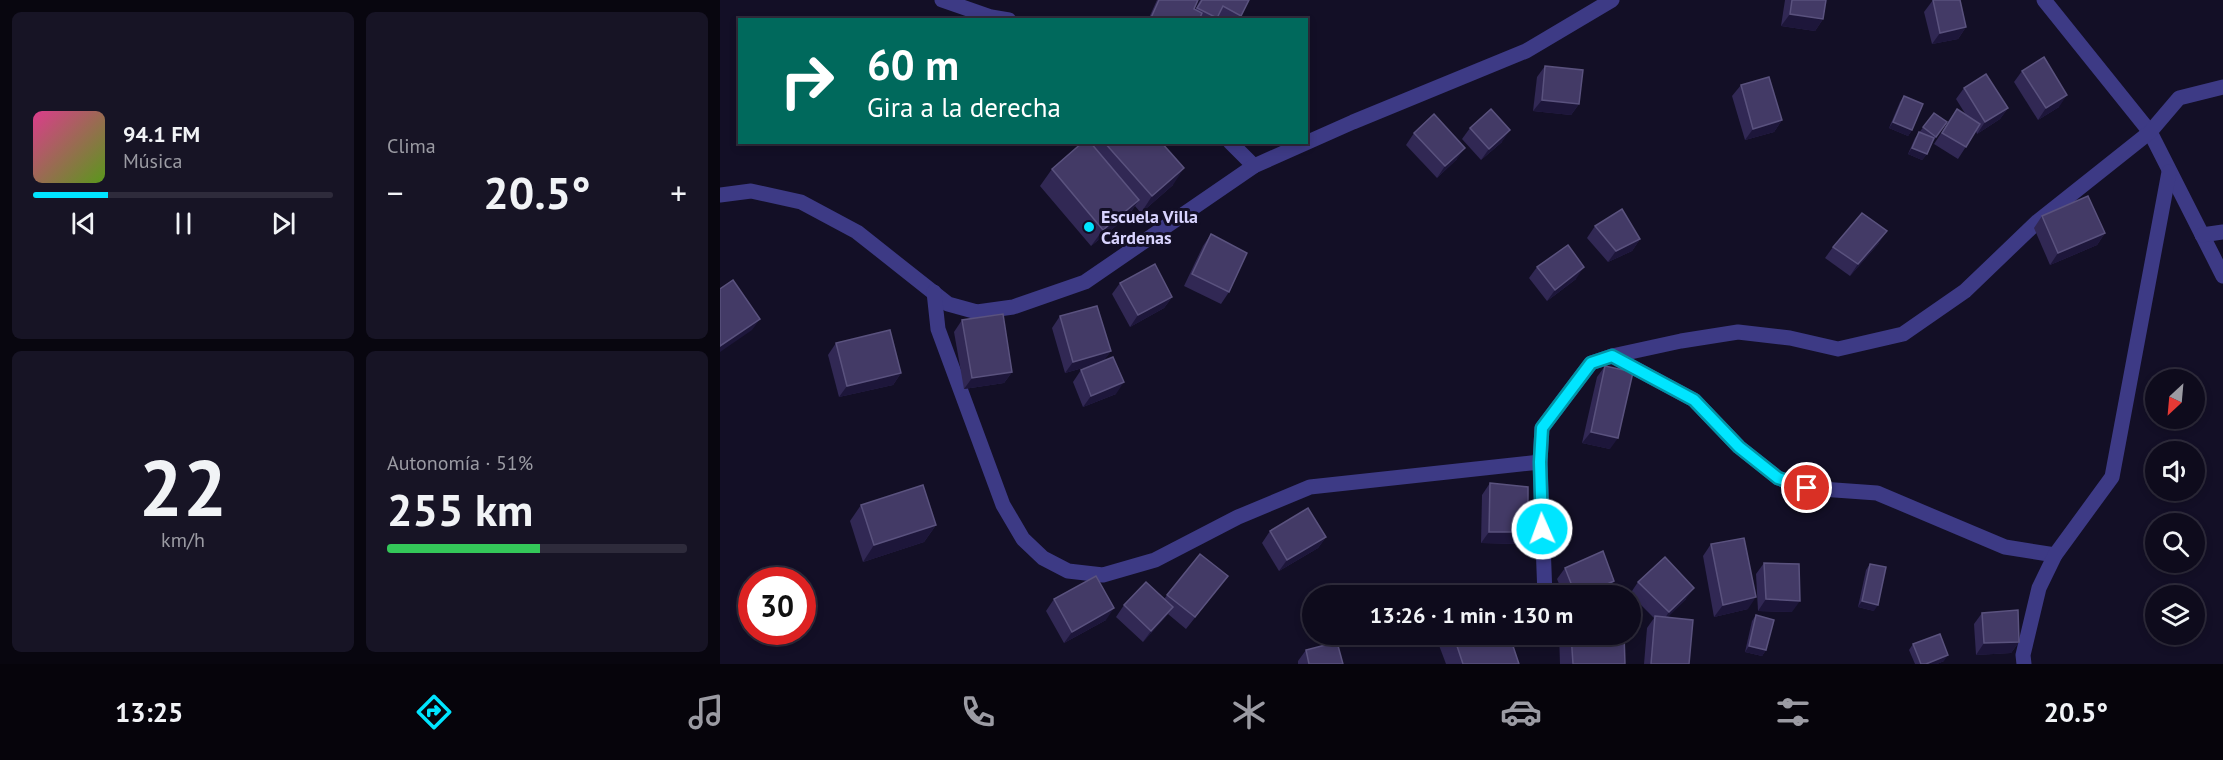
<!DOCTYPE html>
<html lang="es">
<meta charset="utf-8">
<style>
:root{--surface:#0e0b1c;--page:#171425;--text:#f1f3f6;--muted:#9b9ba3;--line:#2e2b3b;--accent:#00e5ff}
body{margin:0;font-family:"PT Sans",sans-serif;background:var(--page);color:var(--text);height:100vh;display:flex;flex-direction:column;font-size:22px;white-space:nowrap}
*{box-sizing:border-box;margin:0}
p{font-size:20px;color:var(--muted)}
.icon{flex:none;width:33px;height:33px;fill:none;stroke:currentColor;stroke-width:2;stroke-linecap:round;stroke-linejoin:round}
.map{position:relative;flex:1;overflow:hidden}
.details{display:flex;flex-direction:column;gap:12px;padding:12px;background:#08060f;width:720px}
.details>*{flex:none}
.top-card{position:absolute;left:18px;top:18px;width:570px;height:126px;border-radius:0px;box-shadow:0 3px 9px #0003,0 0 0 2px var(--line);background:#00695c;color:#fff;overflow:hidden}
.needle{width:39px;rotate:206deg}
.tools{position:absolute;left:1425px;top:369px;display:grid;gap:12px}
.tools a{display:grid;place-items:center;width:60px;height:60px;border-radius:50%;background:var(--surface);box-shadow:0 3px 9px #0003,0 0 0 2px var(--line);font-size:30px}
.speed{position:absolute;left:18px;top:567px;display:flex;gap:12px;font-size:30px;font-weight:700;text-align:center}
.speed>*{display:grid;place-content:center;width:78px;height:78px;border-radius:50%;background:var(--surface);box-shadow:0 3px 9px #0003,0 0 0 2px var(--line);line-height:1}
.speed .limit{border:9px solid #d22;background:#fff;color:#111}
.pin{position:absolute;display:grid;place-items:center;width:51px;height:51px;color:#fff;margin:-26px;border:3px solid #fff;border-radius:50%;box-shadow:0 2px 6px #0007}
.me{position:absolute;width:66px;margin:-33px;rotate:358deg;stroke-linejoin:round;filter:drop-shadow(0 0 4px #0008)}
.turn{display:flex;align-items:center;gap:21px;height:126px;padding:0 30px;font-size:27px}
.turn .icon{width:78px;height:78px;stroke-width:2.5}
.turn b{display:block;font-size:42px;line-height:51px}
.big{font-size:45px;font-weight:600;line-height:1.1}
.details .tile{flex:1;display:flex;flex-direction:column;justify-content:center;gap:9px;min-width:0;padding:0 21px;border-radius:9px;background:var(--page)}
.details .dial{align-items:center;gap:0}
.dial b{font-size:78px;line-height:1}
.song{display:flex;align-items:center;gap:18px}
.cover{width:72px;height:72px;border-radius:9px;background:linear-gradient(135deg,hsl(330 70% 55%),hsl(90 70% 35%))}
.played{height:6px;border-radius:3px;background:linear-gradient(90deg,var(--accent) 25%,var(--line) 25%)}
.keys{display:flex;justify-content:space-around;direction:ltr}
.heat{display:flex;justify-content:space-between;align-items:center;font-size:33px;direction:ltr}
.charge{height:9px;border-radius:4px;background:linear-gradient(90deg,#34c759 51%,var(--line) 0)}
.details .tiles{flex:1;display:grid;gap:12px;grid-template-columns:repeat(2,1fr)}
.trip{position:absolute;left:582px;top:585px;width:339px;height:60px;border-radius:30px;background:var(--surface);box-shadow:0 3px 9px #0003,0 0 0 2px var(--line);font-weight:600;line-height:60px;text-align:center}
.menu{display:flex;height:96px;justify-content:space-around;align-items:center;background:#06040b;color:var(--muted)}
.menu .icon{width:42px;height:42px}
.menu .active{color:var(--accent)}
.menu b{font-size:27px;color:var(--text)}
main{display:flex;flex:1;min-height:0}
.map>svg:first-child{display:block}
</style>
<main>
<section class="details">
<div class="tiles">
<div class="tile">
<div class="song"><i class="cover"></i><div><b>94.1 FM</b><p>Música</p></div></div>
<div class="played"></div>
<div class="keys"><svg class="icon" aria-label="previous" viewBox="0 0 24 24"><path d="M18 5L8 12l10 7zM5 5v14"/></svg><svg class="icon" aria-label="pause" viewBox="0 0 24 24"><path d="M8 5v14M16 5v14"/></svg><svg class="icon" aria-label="next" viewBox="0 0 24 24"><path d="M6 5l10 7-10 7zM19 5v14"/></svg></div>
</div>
<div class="tile"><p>Clima</p>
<div class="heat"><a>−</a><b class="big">20.5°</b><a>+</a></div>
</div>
<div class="tile dial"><b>22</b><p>km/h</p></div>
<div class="tile"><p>Autonomía · 51%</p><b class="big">255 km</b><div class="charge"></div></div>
</div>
</section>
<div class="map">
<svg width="1503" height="664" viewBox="0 0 1503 664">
<rect width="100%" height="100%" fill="#130f26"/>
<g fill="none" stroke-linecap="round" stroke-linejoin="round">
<!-- minor -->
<g stroke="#3d3a85" stroke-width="15">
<path d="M222 0 271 17 289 20"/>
<path d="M1324 0 1430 132 1503 276"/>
<path d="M510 142 534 166"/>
<path d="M0 195 31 191 81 202 137 232 228 304 257 312 293 307 365 282 534 166 633 122 806 51 892 0"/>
<path d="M1482 235 1503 232"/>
<path d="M214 292 218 329 283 505 303 539 323 558 348 571 383 575 435 560 518 517 590 487 820 462"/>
<path d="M892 356 974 400 1019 447 1058 478 1087 488 1157 493 1285 547 1335 555"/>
<path d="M825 596 820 462 822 428 871 363 892 356 961 341 1018 332 1070 338 1118 349 1183 334 1245 291 1318 221 1430 132 1459 98 1503 87"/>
<path d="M1304 664 1303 655 1319 588 1335 555 1392 477 1449 172"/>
</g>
</g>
<!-- wall -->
<g fill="#312854">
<path d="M437 0H478L474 9 475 10 480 0H529L519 20H428Z"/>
<path d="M1065 0H1106L1103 19 1095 31 1061 26Z"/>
<path d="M1213 0 1246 27 1238 39 1212 44 1204 12Z"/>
<path d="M825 66 859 104 851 115 813 111 817 77Z"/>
<path d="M1302 71 1339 107 1318 120 1294 82Z"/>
<path d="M1021 85 1062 120 1054 132 1025 140 1012 96Z"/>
<path d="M1244 88 1288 108 1280 119 1257 134 1256 131 1238 159 1214 144 1237 109 1246 115 1236 99Z"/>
<path d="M1184 96 1192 130 1188 136 1169 128 1180 102Z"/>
<path d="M1214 113 1227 122 1212 143 1207 154 1202 160 1188 154 1195 138Z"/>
<path d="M750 128 782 142 761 160 742 139Z"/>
<path d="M694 133 737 159 717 178 686 145Z"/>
<path d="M372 142H441L453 185 421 213 415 206 407 217 371 246 320 186 332 169Z"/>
<path d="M1322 216 1385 233 1377 245 1330 265 1314 228Z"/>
<path d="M875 226 920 239 912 251 888 262 867 238Z"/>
<path d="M491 234 509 292 501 304 464 286 483 246Z"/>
<path d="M1159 243 1130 276 1105 258 1113 247Z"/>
<path d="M817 267 856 279 827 301 809 278Z"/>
<path d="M400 283 452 297 444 308 410 327 392 294Z"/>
<path d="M340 316 391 351 383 361 396 394 363 407 353 382 361 370 377 364 345 373 332 328Z"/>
<path d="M242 320 292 372 284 383 244 389 234 332Z"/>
<path d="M116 343 181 373 173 385 119 397 108 355Z"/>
<path d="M885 366 890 449 862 443 877 377Z"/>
<path d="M770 483 808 532 800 544 761 543 762 495Z"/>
<path d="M141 505 216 525 204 542 143 562 130 521Z"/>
<path d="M550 531 606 537 598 548 559 571 542 543Z"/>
<path d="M991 544 1028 609 994 617 983 556Z"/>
<path d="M480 554 508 576 466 629 448 614 423 642 396 617 404 605 444 599Z"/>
<path d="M1044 563 1072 612 1038 611 1036 574Z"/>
<path d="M1150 564 1154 611 1138 607 1146 570Z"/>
<path d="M845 568 894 581 886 593 879 596H844L837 579Z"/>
<path d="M918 582 966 599 947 617 969 664H924L927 628 934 618 910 594Z"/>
<path d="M334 599 386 620 344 643 326 611Z"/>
<path d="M1262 613 1299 642 1291 653 1256 655 1254 624Z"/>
<path d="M1036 615 1046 650 1042 656 1025 652 1032 621Z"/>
<path d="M721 634H789L799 664H726L717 640Z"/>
<path d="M839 634H904L905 664H840Z"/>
<path d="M1193 644 1224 661 1217 664H1195L1189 650Z"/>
<path d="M586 650 623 664H578V661Z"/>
</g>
<!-- shaded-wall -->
<g fill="#1d163a">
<path d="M1070 14 1103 19 1095 31 1061 26Z"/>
<path d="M1246 27 1238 39 1212 44 1220 33Z"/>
<path d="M1347 95 1339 107 1318 120 1326 108Z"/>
<path d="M822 100 859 104 851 115 813 111Z"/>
<path d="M1288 108 1280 119 1257 134 1265 122Z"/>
<path d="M1062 120 1054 132 1025 140 1033 129Z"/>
<path d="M1173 122 1192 130 1188 136 1169 128Z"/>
<path d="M790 130 782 142 761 160 769 149Z"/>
<path d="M745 148 737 159 717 178 725 166Z"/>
<path d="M1192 148 1207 154 1202 160 1188 154Z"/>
<path d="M464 168 453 185 421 213 432 196Z"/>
<path d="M419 200 407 217 371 246 383 230Z"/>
<path d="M1167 231 1159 243 1130 276 1138 264Z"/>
<path d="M1385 233 1377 245 1330 265 1338 253Z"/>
<path d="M920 239 912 251 888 262 896 251Z"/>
<path d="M864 267 856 279 827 301 835 290Z"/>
<path d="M452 297 444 308 410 327 418 315Z"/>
<path d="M40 319 32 330 0 352V346Z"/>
<path d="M391 351 383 362 345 373 353 362Z"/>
<path d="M292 372 284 383 244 389 252 378Z"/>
<path d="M181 373 173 385 119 397 127 386Z"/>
<path d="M404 382 396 394 363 407 371 396Z"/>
<path d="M871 432 898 438 890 449 862 443Z"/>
<path d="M216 525 204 542 143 562 154 545Z"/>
<path d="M769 532H808L800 544 761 543Z"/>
<path d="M606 537 598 548 559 571 567 560Z"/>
<path d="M894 581 886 593 879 596H861Z"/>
<path d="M974 588 966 599 941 624 949 612Z"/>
<path d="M1036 597 1028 609 994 617 1003 605Z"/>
<path d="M1046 599 1080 601 1072 612 1038 611Z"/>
<path d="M1142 601 1158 605 1154 611 1138 607Z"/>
<path d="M453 607 445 618 423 642 431 631Z"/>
<path d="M394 608 386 620 344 643 352 632Z"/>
<path d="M1299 642 1291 653 1256 655 1264 643Z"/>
<path d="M1029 646 1046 650 1042 656 1025 652Z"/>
<path d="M1228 655 1224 661 1217 664H1206Z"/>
</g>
<!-- building -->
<g fill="#433a66" stroke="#5a527e" stroke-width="1.5">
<path d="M439 0H478L474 9 482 13 479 20H430Z"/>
<path d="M482 0H529L521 16 503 6 497 18 477 8Z"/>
<path d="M1072 0H1106L1103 19 1070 14Z"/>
<path d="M1213 0H1240L1246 27 1220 33Z"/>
<path d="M1324 57 1347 95 1326 108 1302 71Z"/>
<path d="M825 66 863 70 859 104 822 100Z"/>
<path d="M1266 74 1288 108 1265 122 1244 88Z"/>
<path d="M1049 77 1062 120 1033 129 1021 85Z"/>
<path d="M1184 96 1203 104 1192 130 1173 122Z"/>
<path d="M771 109 790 130 769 149 750 128Z"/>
<path d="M1237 109 1260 124 1246 147 1222 133Z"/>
<path d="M1214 113 1227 122 1216 137 1203 127Z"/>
<path d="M714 114 745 148 725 166 694 133Z"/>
<path d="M1199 132 1214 138 1207 154 1192 148Z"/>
<path d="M363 142H370L419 200 383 230 332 169Z"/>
<path d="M384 142H441L464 168 432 196Z"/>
<path d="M1368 196 1385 233 1338 253 1322 216Z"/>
<path d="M902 209 920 239 896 251 875 226Z"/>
<path d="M1142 213 1167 231 1138 264 1113 247Z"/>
<path d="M491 234 527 253 509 292 472 274Z"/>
<path d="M848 245 864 267 835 290 817 267Z"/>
<path d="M435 264 452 297 418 315 400 283Z"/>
<path d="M13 280 40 319 0 346V289Z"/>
<path d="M377 306 391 351 353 362 340 316Z"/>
<path d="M283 314 292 372 252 378 242 320Z"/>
<path d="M170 330 181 373 127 386 116 343Z"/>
<path d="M393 357 404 382 371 396 361 370Z"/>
<path d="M885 366 913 372 898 438 871 432Z"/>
<path d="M770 483 808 487V532H769Z"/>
<path d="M203 485 216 525 154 545 141 505Z"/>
<path d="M588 508 606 537 567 560 550 531Z"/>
<path d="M1024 538 1036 597 1003 605 991 544Z"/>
<path d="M883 551 894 581 861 596H856L845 568Z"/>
<path d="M480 554 508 576 475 617 447 595Z"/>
<path d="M945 557 974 588 949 612 918 582Z"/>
<path d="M1044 563 1079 564 1080 601 1046 599Z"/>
<path d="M1150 564 1166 567 1158 605 1142 601Z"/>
<path d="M376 576 394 608 352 632 334 599Z"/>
<path d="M426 582 453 607 431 631 404 605Z"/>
<path d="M1298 610 1299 642 1264 643 1262 613Z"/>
<path d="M1036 615 1054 620 1046 650 1029 646Z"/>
<path d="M935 616 973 620 969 664H931Z"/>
<path d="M733 634H789L799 664H743Z"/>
<path d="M851 634H904L905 664H853Z"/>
<path d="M1220 634 1228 655 1206 664H1201L1193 644Z"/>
<path d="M617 642 623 664H589L586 650Z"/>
</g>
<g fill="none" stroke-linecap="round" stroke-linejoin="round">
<defs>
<path id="route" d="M822 529 820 462 822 428 871 363 892 356 974 400 1019 447 1058 478 1087 488"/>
</defs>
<!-- route casing -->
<use href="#route" stroke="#0095a6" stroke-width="15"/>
<!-- route -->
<use href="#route" stroke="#00e5ff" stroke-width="10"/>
</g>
<!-- markers -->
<circle fill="#00e5ff" stroke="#130f26" stroke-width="2" cx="369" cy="227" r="6"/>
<g text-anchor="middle" stroke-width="6" stroke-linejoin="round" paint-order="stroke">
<!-- poi labels -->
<g font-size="18" font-weight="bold" fill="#d9d4ff" stroke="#130f26" text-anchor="start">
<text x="381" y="223">Escuela Villa<tspan x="381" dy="21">Cárdenas</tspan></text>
</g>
</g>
</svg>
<div class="tools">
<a><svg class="needle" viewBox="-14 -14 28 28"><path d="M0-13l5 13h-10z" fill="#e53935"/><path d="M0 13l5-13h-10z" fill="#9b9ba3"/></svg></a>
<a><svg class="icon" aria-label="sound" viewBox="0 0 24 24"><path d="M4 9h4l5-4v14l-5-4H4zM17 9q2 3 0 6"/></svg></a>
<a><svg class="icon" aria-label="search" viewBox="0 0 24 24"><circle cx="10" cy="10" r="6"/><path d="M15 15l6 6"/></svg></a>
<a><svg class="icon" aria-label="layers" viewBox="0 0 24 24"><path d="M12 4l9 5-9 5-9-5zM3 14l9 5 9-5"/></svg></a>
</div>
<div class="speed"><div class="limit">30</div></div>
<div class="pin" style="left:1087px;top:488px;background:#d93025"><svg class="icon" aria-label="arrive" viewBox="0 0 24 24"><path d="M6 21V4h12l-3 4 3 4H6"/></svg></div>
<svg class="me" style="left:822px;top:529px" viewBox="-20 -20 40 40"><circle r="17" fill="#00e5ff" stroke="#fff" stroke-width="3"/><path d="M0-11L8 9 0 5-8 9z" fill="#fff"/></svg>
<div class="trip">13:26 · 1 min · 130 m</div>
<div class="top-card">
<div class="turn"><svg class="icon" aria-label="right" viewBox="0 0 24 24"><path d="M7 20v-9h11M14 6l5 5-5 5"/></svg><div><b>60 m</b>Gira a la derecha</div></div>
</div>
</div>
</main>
<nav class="menu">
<b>13:25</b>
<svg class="icon active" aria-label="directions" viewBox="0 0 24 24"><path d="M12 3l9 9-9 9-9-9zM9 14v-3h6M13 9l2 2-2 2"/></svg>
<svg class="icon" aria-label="music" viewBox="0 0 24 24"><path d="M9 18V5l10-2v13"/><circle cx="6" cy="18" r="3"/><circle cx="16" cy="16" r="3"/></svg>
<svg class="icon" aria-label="phone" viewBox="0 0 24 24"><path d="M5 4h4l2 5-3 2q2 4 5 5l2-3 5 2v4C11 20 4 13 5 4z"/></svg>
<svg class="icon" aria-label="climate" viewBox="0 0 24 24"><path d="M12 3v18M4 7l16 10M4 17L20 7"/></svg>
<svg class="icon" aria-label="car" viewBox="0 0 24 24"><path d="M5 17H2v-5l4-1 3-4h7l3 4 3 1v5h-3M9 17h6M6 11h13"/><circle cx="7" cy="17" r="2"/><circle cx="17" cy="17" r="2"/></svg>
<svg class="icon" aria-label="filters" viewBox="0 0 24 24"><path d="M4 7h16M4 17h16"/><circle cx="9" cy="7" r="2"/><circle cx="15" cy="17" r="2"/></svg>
<b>20.5°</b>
</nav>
